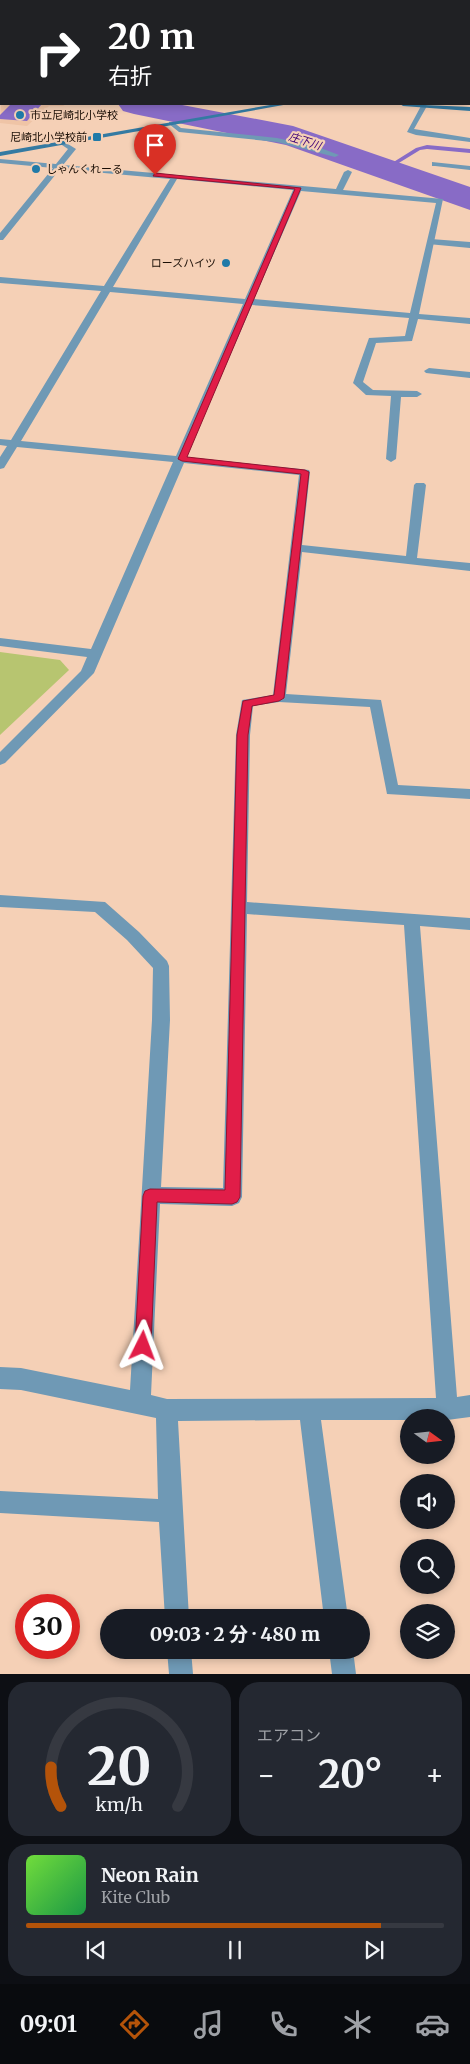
<!DOCTYPE html>
<html lang="ja">
<meta charset="utf-8">
<style>
:root{--surface:#171b24;--page:#242831;--text:#f1f3f6;--muted:#9ea1a6;--line:#363941;--accent:#b45309}
body{margin:0;font-family:Merriweather,"Noto Sans JP",serif;background:var(--page);color:var(--text);height:100vh;display:flex;flex-direction:column;font-size:19px;white-space:nowrap}
*{box-sizing:border-box;margin:0}
p{font-size:16px;color:var(--muted)}
.icon{flex:none;width:28px;height:28px;fill:none;stroke:currentColor;stroke-width:2;stroke-linecap:round;stroke-linejoin:round}
.map{position:relative;height:1674px;overflow:hidden}
.panel{display:flex;flex-direction:column;gap:8px;padding:8px;background:#0d0f14;flex:1}
.panel>*{flex:none}
.banner{position:absolute;left:0px;top:0px;width:470px;height:105px;box-shadow:0 2px 8px #0003;background:#202124;color:#fff;overflow:hidden}
.needle{width:32px;rotate:105deg}
.fabs{position:absolute;left:400px;top:1409px;display:grid;gap:10px}
.fabs a{display:grid;place-items:center;width:55px;height:55px;border-radius:50%;background:var(--surface);box-shadow:0 2px 8px #0003;font-size:25px}
.speed{position:absolute;left:15px;top:1594px;display:flex;gap:10px;font-size:25px;font-weight:700;text-align:center}
.speed>*{display:grid;place-content:center;width:65px;height:65px;border-radius:50%;background:var(--surface);box-shadow:0 2px 8px #0003;line-height:1}
.speed .limit{border:8px solid #d22;background:#fff;color:#111}
.pin{position:absolute;display:grid;place-items:center;width:42px;height:42px;color:#fff;margin:-51px -21px;border-radius:50% 50% 50% 0;rotate:-45deg;box-shadow:0 0 5px #0007}
.pin .icon{rotate:45deg}
.me{position:absolute;width:55px;margin:-28px;rotate:3deg;stroke-linejoin:round;filter:drop-shadow(0 0 4px #0008)}
.turn{display:flex;align-items:center;gap:18px;height:105px;padding:0 25px;font-size:22px}
.turn .icon{width:65px;height:65px;stroke-width:2.5}
.turn b{display:block;font-size:35px;line-height:42px}
.big{font-size:38px;font-weight:700;line-height:1.1}
.panel .tile{flex:1;display:flex;flex-direction:column;justify-content:center;gap:8px;min-width:0;padding:0 18px;border-radius:20px;background:var(--page)}
.panel .dial{align-items:center;gap:0}
.dial svg{height:130px;overflow:visible;fill:none;stroke:var(--line);stroke-width:7;stroke-linecap:round;text-anchor:middle}
.dial text{fill:var(--text);stroke:none}
.song{display:flex;align-items:center;gap:15px}
.cover{width:60px;height:60px;border-radius:8px;background:linear-gradient(135deg,hsl(100 70% 55%),hsl(140 70% 35%))}
.played{height:5px;border-radius:2px;background:linear-gradient(90deg,var(--accent) 85%,var(--line) 85%)}
.keys{display:flex;justify-content:space-around;direction:ltr}
.heat{display:flex;justify-content:space-between;align-items:center;font-size:28px;direction:ltr}
.panel .tiles{flex:1;display:grid;gap:8px;grid-template-columns:1fr 1fr}
.tile:last-child{grid-column:span 2}
.trip{position:absolute;left:100px;top:1609px;width:270px;height:50px;border-radius:25px;background:var(--surface);box-shadow:0 2px 8px #0003;font-weight:700;line-height:50px;text-align:center}
.dock{display:flex;height:80px;justify-content:space-around;align-items:center;background:#090b0e;color:var(--muted)}
.dock .icon{width:35px;height:35px}
.dock .current{color:var(--accent)}
.dock b{font-size:22px;color:var(--text)}
.map>svg:first-child{display:block}
</style>
<div class="map">
<svg width="470" height="1674" viewBox="0 0 470 1674">
<rect width="100%" height="100%" fill="#f5d0b6"/>
<!-- built -->
<path fill="#efc4a6" d="M1 103V104H66L63 106H49L27 126 0 123Z"/>
<!-- green -->
<path fill="#b7c570" d="M0 652 60 660 69 670 0 735Z"/>
<!-- water -->
<path fill="#886bc6" d="M11 104H42L27 121 0 119V115Z"/>
<g fill="none" stroke-linecap="round" stroke-linejoin="round">
<!-- stream -->
<path fill="#886bc6" fill-rule="evenodd" d="M427 145 470 149V153L427 149 420 150 389 169 384 168 416 148Z"/>
<!-- river -->
<g fill="#886bc6" fill-rule="evenodd">
<rect x="0" y="65" width="1" height="18"/>
<path d="M118 104H177L293 126 470 187V210L286 145 134 114 123 111Z"/>
</g>
<!-- lane -->
<g fill="#6f99b5" fill-rule="evenodd">
<path d="M424 104 427 106 414 129 470 138V142L416 135 407 132 421 106Z"/>
<path d="M431 239 470 242V248L428 244 427 242Z"/>
</g>
<!-- street -->
<g fill="#6f99b5" fill-rule="evenodd">
<rect x="310" y="0" width="6" height="1"/>
<rect x="469" y="24" width="1" height="4"/>
<rect x="0" y="25" width="1" height="4"/>
<rect x="0" y="66" width="1" height="4"/>
<path d="M169 122H173L181 128 277 138 318 147 339 155 335 157 277 142 179 132 169 124Z"/>
<path d="M63 141 76 149 63 165 336 189 344 172 348 170 352 172 343 190 443 199 419 314 470 318V324L418 319 412 341 376 343 363 382 373 390 417 391 422 394 417 397H401L396 459 391 462 386 459 391 396 366 395 353 383 369 338 405 336 409 318 252 305 186 457 309 470 310 472 302 545 406 556 414 485 416 483H424L426 485 417 558 470 563V571L302 552 286 694 381 700 398 785 470 789V799L387 794 370 707 279 702 253 706 250 735 247 902 470 918V930L420 926 457 1397 470 1395V1417L447 1420 446 1418H409V1420H321L348 1618H324L300 1420 178 1421 189 1618H165L159 1522 0 1513V1491L158 1499 156 1418 21 1390 0 1389V1367L21 1368 130 1390 152 1020 153 968 127 940 95 912 0 907V895L105 902 139 932 167 961 169 966 170 1020 161 1187 223 1188 236 735 242 700 273 695 299 475 184 463 94 673 5 763 0 765V752L81 671 87 657 0 646V638L91 649 173 462 17 447 4 468 0 469V457L7 446 0 445V439L11 440 101 291 0 283V277L104 286 170 179 60 169 3 240H0V233L53 168 0 163V159L56 164 68 149 59 143ZM177 179 293 190 245 299 113 287ZM301 191 436 203 410 313 254 299ZM110 292 243 304 176 456 21 441ZM247 914 404 925 436 1398 167 1399 151 1395 160 1204 232 1206 239 1203 242 1197Z"/>
<path d="M432 162 470 166V170L435 166H432Z"/>
<path d="M429 368 470 372V378L426 373 424 371Z"/>
<path d="M167 1650H191L193 1674H169Z"/>
<path d="M329 1650H353L356 1674H332Z"/>
</g>
<!-- secondary -->
<g fill="#347aa2" fill-rule="evenodd">
<rect x="469" y="70" width="1" height="4"/>
<path d="M276 104H289L0 156V152Z"/>
<path d="M400 104 470 107V111L403 106Z"/>
</g>
</g>
<!-- route -->
<path fill="#e11d48" stroke="#92132f" d="M155 173 301 188 187 457 305 470 309 472 284 698 279 701 252 706 248 735 240 1197 237 1202 232 1204 157 1202 151 1346 148 1352 143 1354 137 1352 135 1346 143 1196 145 1191 150 1189 225 1190 237 735 243 701 274 695 301 474 182 461 178 459 295 189 153 176Z"/>
<!-- markers -->
<g fill="#207aa8" stroke="#f5d0b6" stroke-width="2">
<circle cx="20" cy="115" r="5"/>
<rect x="92" y="132" width="10" height="10" rx="2.5"/>
<circle cx="36" cy="169" r="5"/>
<circle cx="226" cy="263" r="5"/>
</g>
<g text-anchor="middle" stroke-width="4.5" stroke-linejoin="round" paint-order="stroke">
<!-- far-poi labels -->
<g font-size="11" fill="#1a0e05" stroke="#f5d0b6" text-anchor="start">
<text x="30" y="119">市立尼崎北小学校</text>
<text x="87" y="141" text-anchor="end">尼崎北小学校前</text>
<text x="46" y="173">しゃんくれーる</text>
<text x="216" y="267" text-anchor="end">ローズハイツ</text>
</g>
<!-- far-water labels -->
<g font-size="11" font-style="italic" fill="#3c0076" stroke="#f5d0b6">
<text transform="translate(305 141) rotate(18)" y="4">庄下川</text>
</g>
</g>
</svg>
<div class="fabs">
<a><svg class="needle" viewBox="-14 -14 28 28"><path d="M0-13l5 13h-10z" fill="#e53935"/><path d="M0 13l5-13h-10z" fill="#9ea1a6"/></svg></a>
<a><svg class="icon" aria-label="sound" viewBox="0 0 24 24"><path d="M4 9h4l5-4v14l-5-4H4zM17 9q2 3 0 6"/></svg></a>
<a><svg class="icon" aria-label="search" viewBox="0 0 24 24"><circle cx="10" cy="10" r="6"/><path d="M15 15l6 6"/></svg></a>
<a><svg class="icon" aria-label="layers" viewBox="0 0 24 24"><path d="M12 4l9 5-9 5-9-5zM3 14l9 5 9-5"/></svg></a>
</div>
<div class="speed"><div class="limit">30</div></div>
<div class="pin" style="left:155px;top:175px;background:#d93025"><svg class="icon" aria-label="arrive" viewBox="0 0 24 24"><path d="M6 21V4h12l-3 4 3 4H6"/></svg></div>
<svg class="me" style="left:143px;top:1346px" viewBox="-20 -20 40 40"><path d="M0-17L14 15 0 8-14 15z" fill="#e11d48" stroke="#fff" stroke-width="4"/></svg>
<div class="trip">09:03 · 2 分 · 480 m</div>
<div class="banner">
<div class="turn"><svg class="icon" aria-label="right" viewBox="0 0 24 24"><path d="M7 20v-9h11M14 6l5 5-5 5"/></svg><div><b>20 m</b>右折</div></div>
</div>
</div>
<section class="panel">
<div class="tiles">
<div class="tile dial"><svg viewBox="0 0 100 80">
<path d="M14 69A42 42 0 1 1 86 69"/>
<path d="M14 69A42 42 0 0 1 8 45" stroke="#b45309"/>
<text x="50" y="56" font-size="32" font-weight="700">20</text>
<text x="50" y="72" font-size="11">km/h</text>
</svg></div>
<div class="tile"><p>エアコン</p>
<div class="heat"><a>−</a><b class="big">20°</b><a>+</a></div>
</div>
<div class="tile">
<div class="song"><i class="cover"></i><div><b>Neon Rain</b><p>Kite Club</p></div></div>
<div class="played"></div>
<div class="keys"><svg class="icon" aria-label="previous" viewBox="0 0 24 24"><path d="M18 5L8 12l10 7zM5 5v14"/></svg><svg class="icon" aria-label="pause" viewBox="0 0 24 24"><path d="M8 5v14M16 5v14"/></svg><svg class="icon" aria-label="next" viewBox="0 0 24 24"><path d="M6 5l10 7-10 7zM19 5v14"/></svg></div>
</div>
</div>
</section>
<nav class="dock">
<b>09:01</b>
<svg class="icon current" aria-label="directions" viewBox="0 0 24 24"><path d="M12 3l9 9-9 9-9-9zM9 14v-3h6M13 9l2 2-2 2"/></svg>
<svg class="icon" aria-label="music" viewBox="0 0 24 24"><path d="M9 18V5l10-2v13"/><circle cx="6" cy="18" r="3"/><circle cx="16" cy="16" r="3"/></svg>
<svg class="icon" aria-label="phone" viewBox="0 0 24 24"><path d="M5 4h4l2 5-3 2q2 4 5 5l2-3 5 2v4C11 20 4 13 5 4z"/></svg>
<svg class="icon" aria-label="climate" viewBox="0 0 24 24"><path d="M12 3v18M4 7l16 10M4 17L20 7"/></svg>
<svg class="icon" aria-label="car" viewBox="0 0 24 24"><path d="M5 17H2v-5l4-1 3-4h7l3 4 3 1v5h-3M9 17h6M6 11h13"/><circle cx="7" cy="17" r="2"/><circle cx="17" cy="17" r="2"/></svg>
</nav>
